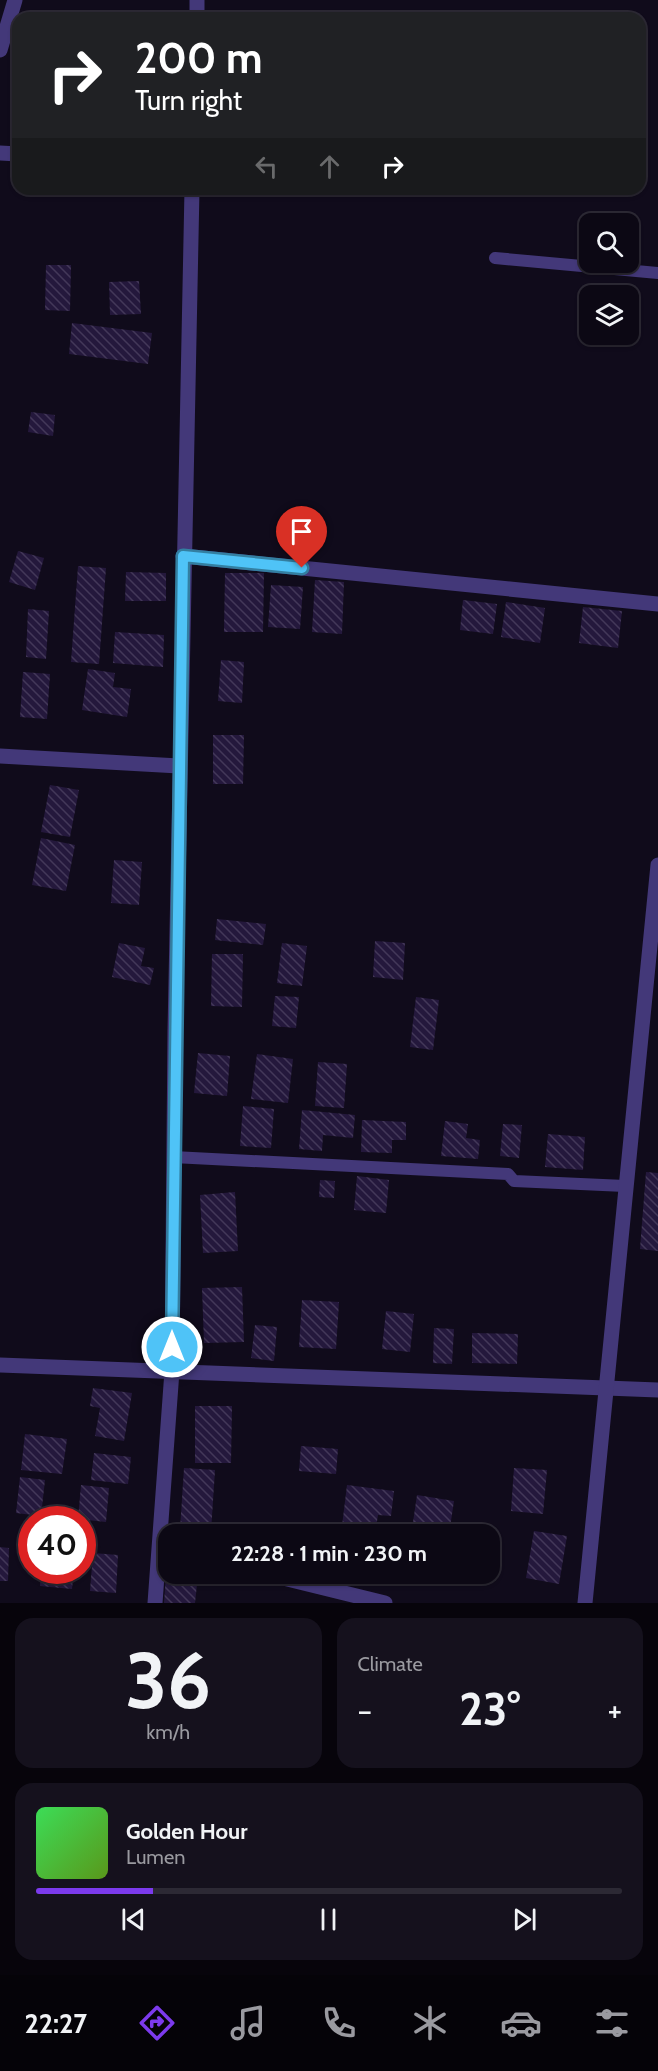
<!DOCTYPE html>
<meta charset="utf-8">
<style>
:root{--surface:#0c0814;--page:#15111d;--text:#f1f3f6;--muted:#9a9aa0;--line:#2c2934;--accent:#7c3aed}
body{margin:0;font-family:Cabin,sans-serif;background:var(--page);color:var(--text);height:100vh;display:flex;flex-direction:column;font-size:22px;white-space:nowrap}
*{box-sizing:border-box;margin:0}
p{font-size:20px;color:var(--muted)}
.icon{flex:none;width:33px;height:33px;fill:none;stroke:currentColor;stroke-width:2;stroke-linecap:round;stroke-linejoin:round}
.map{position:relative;height:1603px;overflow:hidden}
.details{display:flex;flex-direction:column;gap:15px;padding:15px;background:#07040b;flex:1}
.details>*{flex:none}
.guide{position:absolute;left:12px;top:12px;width:634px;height:183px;border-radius:18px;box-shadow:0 2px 4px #0004,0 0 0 2px var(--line);background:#202124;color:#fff;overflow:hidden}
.controls{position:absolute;left:579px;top:213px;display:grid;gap:12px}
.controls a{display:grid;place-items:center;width:60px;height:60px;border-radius:12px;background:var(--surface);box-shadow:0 2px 4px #0004,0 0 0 2px var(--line);font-size:30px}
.speed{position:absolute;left:18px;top:1506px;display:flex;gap:12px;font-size:30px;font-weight:700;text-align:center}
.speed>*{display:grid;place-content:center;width:78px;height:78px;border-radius:50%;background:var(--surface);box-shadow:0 2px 4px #0004,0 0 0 2px var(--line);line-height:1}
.speed .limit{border:9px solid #d22;background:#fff;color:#111}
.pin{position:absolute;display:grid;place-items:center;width:51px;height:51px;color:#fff;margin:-62px -26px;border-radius:50% 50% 50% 0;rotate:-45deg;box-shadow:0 0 6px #0007}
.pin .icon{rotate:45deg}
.me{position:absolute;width:66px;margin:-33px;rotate:0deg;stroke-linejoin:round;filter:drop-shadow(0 0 4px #0008)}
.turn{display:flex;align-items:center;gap:21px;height:126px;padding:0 24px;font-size:27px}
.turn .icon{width:78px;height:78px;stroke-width:2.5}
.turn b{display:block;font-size:42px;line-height:51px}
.lanes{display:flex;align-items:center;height:57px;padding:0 24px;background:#0003;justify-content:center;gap:30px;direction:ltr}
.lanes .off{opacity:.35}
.big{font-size:45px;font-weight:700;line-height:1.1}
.details .tile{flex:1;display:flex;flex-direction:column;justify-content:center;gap:9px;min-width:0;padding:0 21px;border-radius:18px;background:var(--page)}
.details .dial{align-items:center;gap:0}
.dial b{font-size:78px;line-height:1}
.song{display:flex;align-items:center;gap:18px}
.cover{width:72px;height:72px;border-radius:9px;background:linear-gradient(135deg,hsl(130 70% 55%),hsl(90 70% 35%))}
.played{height:6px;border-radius:3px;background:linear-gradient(90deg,var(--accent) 20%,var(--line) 20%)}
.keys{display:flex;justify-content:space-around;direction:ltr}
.heat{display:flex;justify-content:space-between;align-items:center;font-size:33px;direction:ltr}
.details .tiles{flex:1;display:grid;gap:15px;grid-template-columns:1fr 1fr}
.tile:last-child{grid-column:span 2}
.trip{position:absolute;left:158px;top:1524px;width:342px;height:60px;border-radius:18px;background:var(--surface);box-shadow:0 2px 4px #0004,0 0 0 2px var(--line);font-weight:700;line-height:60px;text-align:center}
.menu{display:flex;height:96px;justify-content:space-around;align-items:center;background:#050308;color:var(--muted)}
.menu .icon{width:42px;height:42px}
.menu .current{color:var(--accent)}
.menu b{font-size:27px;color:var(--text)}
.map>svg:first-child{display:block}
</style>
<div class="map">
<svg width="658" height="1603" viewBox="0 0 658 1603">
<defs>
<pattern id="building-back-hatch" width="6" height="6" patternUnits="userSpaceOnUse" patternTransform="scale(1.5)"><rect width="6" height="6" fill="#24183c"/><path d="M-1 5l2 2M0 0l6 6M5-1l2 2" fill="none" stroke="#433859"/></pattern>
</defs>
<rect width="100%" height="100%" fill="#100b1b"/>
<!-- building -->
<g fill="url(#building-back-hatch)">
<path d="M46 265H71L70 311 45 310Z"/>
<path d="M139 281 141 314 110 315 109 282Z"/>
<path d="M72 323 152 333 148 364 69 354Z"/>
<path d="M31 412 55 415 53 436 28 432Z"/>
<path d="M18 551 44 558 35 590 9 582Z"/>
<path d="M78 566 106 568 99 664 71 662Z"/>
<path d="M126 572 166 573V601H125Z"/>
<path d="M225 573H264L263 632H224Z"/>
<path d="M315 580 344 582 342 634 312 632Z"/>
<path d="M271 585 303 587 300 629 268 627Z"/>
<path d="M463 600 497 604 493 634 460 630Z"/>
<path d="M506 602 545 608 540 643 501 637Z"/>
<path d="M583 607 622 611 618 648 579 643Z"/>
<path d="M28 609 49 611 46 659 26 657Z"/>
<path d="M115 632 164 635 163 667 113 663Z"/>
<path d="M221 660 244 662 242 703 218 701Z"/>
<path d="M88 669 115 673 113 687 131 689 127 717 82 710Z"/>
<path d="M23 672 50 674 47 719 20 717Z"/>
<path d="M213 735H244L243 784H213Z"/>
<path d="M50 785 79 790 70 837 41 832Z"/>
<path d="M41 838 75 845 66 891 32 885Z"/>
<path d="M114 860 142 862 139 905 111 903Z"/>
<path d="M217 919 266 924 263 945 215 940Z"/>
<path d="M375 941 405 943 403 980 373 977Z"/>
<path d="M119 943 145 948 141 966 154 968 150 985 112 977Z"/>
<path d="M282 943 307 946 302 986 277 983Z"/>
<path d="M212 954H243L242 1007 211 1006Z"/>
<path d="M275 996 299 997 296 1028 272 1026Z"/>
<path d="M416 997 439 1000 433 1050 410 1047Z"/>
<path d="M198 1053 230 1056 227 1096 194 1093Z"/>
<path d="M257 1054 293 1059 288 1103 251 1099Z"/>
<path d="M318 1062 347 1064 344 1108 315 1106Z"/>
<path d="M243 1106 274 1109 271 1148 240 1146Z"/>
<path d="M302 1110 355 1115 353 1138 323 1135 322 1151 299 1149Z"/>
<path d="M362 1120 406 1122V1140H392V1153L361 1152Z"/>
<path d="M445 1121 468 1124 466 1138 480 1140 478 1159 441 1156Z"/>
<path d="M503 1124 522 1125 519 1158 500 1156Z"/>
<path d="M548 1134 585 1137 583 1170 545 1167Z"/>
<path d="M646 1172 658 1173V1251L640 1249Z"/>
<path d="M357 1176 389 1180 386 1213 354 1210Z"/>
<path d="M320 1180 335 1181 334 1198 319 1197Z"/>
<path d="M235 1192 238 1251 203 1253 200 1195Z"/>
<path d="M242 1287 244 1342 204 1343 202 1288Z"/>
<path d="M302 1300 339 1302 336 1349 299 1347Z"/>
<path d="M386 1311 414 1314 410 1352 382 1349Z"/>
<path d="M255 1325 277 1327 274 1361 251 1358Z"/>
<path d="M434 1328 454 1329 452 1364 433 1363Z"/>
<path d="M472 1333 518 1334 517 1364 472 1363Z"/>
<path d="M93 1388 132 1393 124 1441 95 1436 100 1408 90 1406Z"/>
<path d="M195 1406H232L231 1463H195Z"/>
<path d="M25 1434 67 1439 62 1474 21 1470Z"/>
<path d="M301 1446 338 1449 336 1474 299 1471Z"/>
<path d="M94 1453 131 1457 128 1484 91 1480Z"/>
<path d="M184 1468 215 1470 211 1532 180 1530Z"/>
<path d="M514 1468 547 1470 543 1514 511 1511Z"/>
<path d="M20 1477 45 1480 41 1516 16 1513Z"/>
<path d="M81 1485 109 1488 106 1522 78 1519Z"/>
<path d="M347 1485 394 1491 391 1516 378 1515 375 1534H348L349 1527 342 1526Z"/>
<path d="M417 1495 454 1501 449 1534 412 1529Z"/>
<path d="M534 1531 567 1536 559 1584 526 1578Z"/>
<path d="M0 1547 9 1548 8 1581H0Z"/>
<path d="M93 1553 118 1555 116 1593 90 1591Z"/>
<path d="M41 1570H74L72 1589 40 1586Z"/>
<path d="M166 1574 198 1575 195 1603H164Z"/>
</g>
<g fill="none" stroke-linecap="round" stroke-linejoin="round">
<!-- service -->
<g stroke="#433879" stroke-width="12">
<path d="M495 258 658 273"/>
<path d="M173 1157 508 1174 514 1181 625 1186"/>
</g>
<!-- minor -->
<g stroke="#433879" stroke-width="15">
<path d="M0 50 15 0"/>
<path d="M0 153 18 154"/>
<path d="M183 556 658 604"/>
<path d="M0 756 179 766"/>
<path d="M0 1365 658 1390"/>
<path d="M267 1574 385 1603"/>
<path d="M585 1603 658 865"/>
</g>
<!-- tertiary -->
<g stroke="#433879" stroke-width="15">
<path d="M197 18V0"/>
<path d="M155 1603 172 1371 175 1031 192 189"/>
</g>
</g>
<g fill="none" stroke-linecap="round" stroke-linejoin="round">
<defs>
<path id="route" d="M172 1347 183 556 302 568"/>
</defs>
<!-- route casing -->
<use href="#route" stroke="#337fa1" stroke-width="15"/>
<!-- route -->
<use href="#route" stroke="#4fc3f7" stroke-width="10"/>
</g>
</svg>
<div class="controls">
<a><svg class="icon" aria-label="search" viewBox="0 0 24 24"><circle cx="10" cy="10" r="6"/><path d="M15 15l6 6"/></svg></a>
<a><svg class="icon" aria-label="layers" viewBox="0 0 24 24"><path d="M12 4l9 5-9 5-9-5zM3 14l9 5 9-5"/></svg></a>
</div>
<div class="speed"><div class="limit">40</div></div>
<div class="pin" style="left:302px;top:568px;background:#d93025"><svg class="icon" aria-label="arrive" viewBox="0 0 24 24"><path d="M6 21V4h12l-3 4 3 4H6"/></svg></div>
<svg class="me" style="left:172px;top:1347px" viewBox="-20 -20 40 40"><circle r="17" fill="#4fc3f7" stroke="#fff" stroke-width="3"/><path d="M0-11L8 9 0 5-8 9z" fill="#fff"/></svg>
<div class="trip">22:28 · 1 min · 230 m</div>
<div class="guide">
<div class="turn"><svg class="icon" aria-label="right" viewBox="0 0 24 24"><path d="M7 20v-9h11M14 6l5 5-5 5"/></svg><div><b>200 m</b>Turn right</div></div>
<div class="lanes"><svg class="icon off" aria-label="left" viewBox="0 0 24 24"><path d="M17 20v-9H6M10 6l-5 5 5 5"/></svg><svg class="icon off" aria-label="ahead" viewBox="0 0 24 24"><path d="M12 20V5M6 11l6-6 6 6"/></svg><svg class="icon" aria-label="right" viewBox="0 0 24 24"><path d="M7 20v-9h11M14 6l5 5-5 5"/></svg></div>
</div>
</div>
<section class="details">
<div class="tiles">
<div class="tile dial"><b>36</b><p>km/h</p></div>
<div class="tile"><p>Climate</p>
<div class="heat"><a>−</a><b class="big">23°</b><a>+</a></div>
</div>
<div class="tile">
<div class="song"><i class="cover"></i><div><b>Golden Hour</b><p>Lumen</p></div></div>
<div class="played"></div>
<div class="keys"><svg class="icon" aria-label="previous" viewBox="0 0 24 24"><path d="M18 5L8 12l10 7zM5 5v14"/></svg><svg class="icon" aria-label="pause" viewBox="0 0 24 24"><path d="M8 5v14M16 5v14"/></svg><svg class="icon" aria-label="next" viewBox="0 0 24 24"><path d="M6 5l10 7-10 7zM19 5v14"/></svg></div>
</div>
</div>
</section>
<nav class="menu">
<b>22:27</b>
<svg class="icon current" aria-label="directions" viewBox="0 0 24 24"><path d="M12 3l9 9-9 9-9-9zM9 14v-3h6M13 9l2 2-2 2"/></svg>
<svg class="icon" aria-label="music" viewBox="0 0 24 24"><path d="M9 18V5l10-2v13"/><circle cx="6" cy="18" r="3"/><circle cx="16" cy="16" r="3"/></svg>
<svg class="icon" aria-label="phone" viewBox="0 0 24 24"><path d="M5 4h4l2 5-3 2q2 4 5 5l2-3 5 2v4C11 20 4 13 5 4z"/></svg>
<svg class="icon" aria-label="climate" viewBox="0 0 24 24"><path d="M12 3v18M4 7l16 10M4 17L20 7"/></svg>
<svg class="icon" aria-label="car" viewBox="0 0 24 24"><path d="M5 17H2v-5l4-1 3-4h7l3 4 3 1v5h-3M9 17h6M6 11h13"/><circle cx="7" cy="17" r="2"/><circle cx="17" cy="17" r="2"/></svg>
<svg class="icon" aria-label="filters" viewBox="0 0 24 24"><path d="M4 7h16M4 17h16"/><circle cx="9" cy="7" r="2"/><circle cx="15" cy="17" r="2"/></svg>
</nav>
